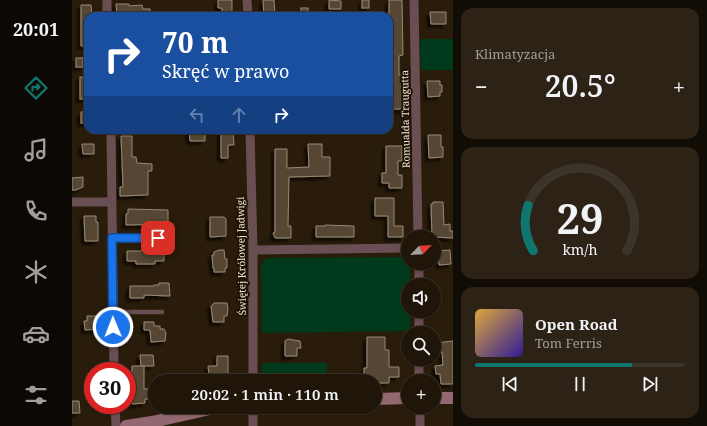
<!DOCTYPE html>
<html lang="pl">
<meta charset="utf-8">
<style>
:root{--surface:#1f1508;--page:#2c2216;--text:#f1f3f6;--muted:#a19f9c;--line:#3c3429;--accent:#0f766e}
body{margin:0;font-family:"Noto Serif",serif;background:var(--page);color:var(--text);height:100vh;display:flex;flex-direction:column;font-size:15px;white-space:nowrap}
*{box-sizing:border-box;margin:0}
p{font-size:13px;color:var(--muted)}
.icon{flex:none;width:22px;height:22px;fill:none;stroke:currentColor;stroke-width:2;stroke-linecap:round;stroke-linejoin:round}
.map{position:relative;flex:1;overflow:hidden}
.side{display:flex;flex-direction:column;gap:8px;padding:8px;background:#110c04;width:254px}
.side>*{flex:none}
.banner{position:absolute;left:12px;top:12px;width:309px;height:122px;border-radius:12px;box-shadow:0 1px 3px #0004,0 0 0 1px var(--line);background:#1a4fa0;color:#fff;overflow:hidden}
.needle{width:26px;rotate:65deg}
.controls{position:absolute;left:329px;top:230px;display:grid;gap:8px}
.controls a{display:grid;place-items:center;width:40px;height:40px;border-radius:50%;background:var(--surface);box-shadow:0 1px 3px #0004,0 0 0 1px var(--line);font-size:20px}
.speed{position:absolute;left:12px;top:362px;display:flex;gap:8px;font-size:20px;font-weight:700;text-align:center}
.speed>*{display:grid;place-content:center;width:52px;height:52px;border-radius:50%;background:var(--surface);box-shadow:0 1px 3px #0004,0 0 0 1px var(--line);line-height:1}
.speed .limit{border:6px solid #d22;background:#fff;color:#111}
.pin{position:absolute;display:grid;place-items:center;width:34px;height:34px;color:#fff;margin:-17px;border-radius:8px;box-shadow:0 2px 6px #0006}
.me{position:absolute;width:44px;margin:-22px;rotate:359deg;stroke-linejoin:round;filter:drop-shadow(0 0 3px #0008)}
.turn{display:flex;align-items:center;gap:14px;height:84px;padding:0 12px;font-size:18px}
.turn .icon{width:52px;height:52px;stroke-width:2.5}
.turn b{display:block;font-size:28px;line-height:34px}
.lanes{display:flex;align-items:center;height:38px;padding:0 12px;background:#0003;justify-content:center;gap:20px;direction:ltr}
.lanes .off{opacity:.35}
.big{font-size:30px;font-weight:600;line-height:1.1}
.side .card{flex:1;display:flex;flex-direction:column;justify-content:center;gap:6px;min-width:0;padding:0 14px;border-radius:12px;background:var(--page)}
.side .dial{align-items:center;gap:0}
.dial svg{height:104px;overflow:visible;fill:none;stroke:var(--line);stroke-width:7;stroke-linecap:round;text-anchor:middle}
.dial text{fill:var(--text);stroke:none}
.song{display:flex;align-items:center;gap:12px}
.cover{width:48px;height:48px;border-radius:6px;background:linear-gradient(135deg,hsl(40 70% 55%),hsl(250 70% 35%))}
.played{height:4px;border-radius:2px;background:linear-gradient(90deg,var(--accent) 75%,var(--line) 75%)}
.keys{display:flex;justify-content:space-around;direction:ltr}
.heat{display:flex;justify-content:space-between;align-items:center;font-size:22px;direction:ltr}
.trip{position:absolute;left:76px;top:374px;width:234px;height:40px;border-radius:20px;background:var(--surface);box-shadow:0 1px 3px #0004,0 0 0 1px var(--line);font-weight:600;line-height:40px;text-align:center}
main{display:flex;flex:1;min-height:0}
.dock{display:flex;flex-direction:column;width:72px;justify-content:space-around;align-items:center;background:#0c0803;color:var(--muted)}
.dock .icon{width:28px;height:28px}
.dock .active{color:var(--accent)}
.dock b{font-size:18px;color:var(--text)}
.map>svg:first-child{display:block}
</style>
<main>
<nav class="dock">
<b>20:01</b>
<svg class="icon active" aria-label="directions" viewBox="0 0 24 24"><path d="M12 3l9 9-9 9-9-9zM9 14v-3h6M13 9l2 2-2 2"/></svg>
<svg class="icon" aria-label="music" viewBox="0 0 24 24"><path d="M9 18V5l10-2v13"/><circle cx="6" cy="18" r="3"/><circle cx="16" cy="16" r="3"/></svg>
<svg class="icon" aria-label="phone" viewBox="0 0 24 24"><path d="M5 4h4l2 5-3 2q2 4 5 5l2-3 5 2v4C11 20 4 13 5 4z"/></svg>
<svg class="icon" aria-label="climate" viewBox="0 0 24 24"><path d="M12 3v18M4 7l16 10M4 17L20 7"/></svg>
<svg class="icon" aria-label="car" viewBox="0 0 24 24"><path d="M5 17H2v-5l4-1 3-4h7l3 4 3 1v5h-3M9 17h6M6 11h13"/><circle cx="7" cy="17" r="2"/><circle cx="17" cy="17" r="2"/></svg>
<svg class="icon" aria-label="filters" viewBox="0 0 24 24"><path d="M4 7h16M4 17h16"/><circle cx="9" cy="7" r="2"/><circle cx="15" cy="17" r="2"/></svg>
</nav>
<div class="map">
<svg width="381" height="426" viewBox="0 0 381 426">
<defs>
<filter id="shadow"><feDropShadow dx="-3.5" dy="3.5" stdDeviation="1" flood-color="#0009"/></filter>
</defs>
<rect width="100%" height="100%" fill="#291c0a"/>
<!-- green -->
<g fill="#00391b">
<path d="M348 39H381V70H349Z"/>
<path d="M332 257 336 261V263H338V285H336V311H338L339 331 190 333 189 264 195 258Z"/>
<rect x="190" y="363" width="65" height="18"/>
</g>
<!-- building -->
<g fill="#564734" stroke="#998874" filter="url(#shadow)">
<path d="M146 0H160V12L150 13V8H146Z"/>
<path d="M191 0H202L203 16H192Z"/>
<path d="M257 0 269 1V9H257Z"/>
<rect x="290" y="0" width="7" height="8"/>
<path d="M317 0H330L331 55 327 56V75H332V109H320V81H317Z"/>
<path d="M44 4H57V6L70 5 71 9H78V16H45Z"/>
<path d="M9 5H19L20 16H16V46H9Z"/>
<rect x="229" y="8" width="7" height="7"/>
<path d="M358 12H374V24H359Z"/>
<rect x="4" y="58" width="7" height="9"/>
<rect x="8" y="77" width="8" height="22"/>
<path d="M355 81H368V85H370V92H368V96L356 97Z"/>
<rect x="9" y="112" width="7" height="11"/>
<path d="M117 130H133V141H118Z"/>
<path d="M149 130H161L162 145H156V158H149Z"/>
<path d="M356 135H369V147H371V157L357 158Z"/>
<path d="M49 136H60V157H64L65 163 80 164V171H76V195L48 196V187H51Z"/>
<path d="M10 144H22V154H11Z"/>
<path d="M236 144H250V157H258V176L217 177 216 226H219V238H203L201 233 203 232V149H215V168L237 167Z"/>
<path d="M314 146H330V161H326V175H330V188H317V183H310V173H314Z"/>
<path d="M11 177V187L4 190H0V178Z"/>
<path d="M303 198H322V226H331V237H316V216H303Z"/>
<path d="M361 202H371L372 225 378 224V231H381V238L360 237 359 204H361Z"/>
<path d="M56 209 96 210V224L54 225V214H56Z"/>
<path d="M12 216H24V222H26V241H13Z"/>
<path d="M138 217H152L154 219V236L138 237Z"/>
<path d="M253 225 282 226V237H244V226H253Z"/>
<path d="M69 250 92 251V261H83V264H64V261H55V251H69Z"/>
<path d="M147 250H152L153 259H155V268H153V272H142V268H141L140 255H142V252Z"/>
<path d="M378 250 379 264 367 265V262H363V251Z"/>
<path d="M87 283H97L98 296 72 295V298H58V286H82V285H87Z"/>
<path d="M142 303H155L156 309 155 316H152V322H141L139 306Z"/>
<path d="M15 316H27V329L13 330 12 321H15Z"/>
<path d="M72 322H82V326H88V329H92L94 333 93 341 79 342 78 330H72Z"/>
<path d="M295 337H313V350H317V367H327V377H317V383H303V381H298V378H292V368H295Z"/>
<path d="M216 339 228 341 229 348H225V356H213V341Z"/>
<path d="M381 341V384H369L368 374H364L363 366 371 365 370 352H364L363 343Z"/>
<path d="M68 355H81L82 366H69Z"/>
<path d="M145 356H156V374L147 376 137 375 136 366H145Z"/>
<path d="M60 366H72V389H78L79 399H73V403L60 404V395H58V372L60 371Z"/>
<path d="M0 401H7L8 413H0Z"/>
</g>
<g fill="none" stroke-linecap="round" stroke-linejoin="round">
<!-- lane -->
<g stroke="#694e53" stroke-width="4.5">
<path d="M40 238H101"/>
<path d="M41 312H90"/>
</g>
<!-- street -->
<g stroke="#694e53" stroke-width="9">
<path d="M35 0V16"/>
<path d="M175 0 176 16"/>
<path d="M342 0 346 237"/>
<path d="M39 130 42 371"/>
<path d="M178 130 181 250V381"/>
<path d="M0 202H39"/>
<path d="M181 250 336 248"/>
<path d="M347 263V285"/>
<path d="M347 311V333"/>
<path d="M347 359V381"/>
<path d="M43 405 44 426"/>
<path d="M181 407V426"/>
<path d="M348 407V426"/>
</g>
<!-- secondary -->
<g stroke="#936870" stroke-width="12">
<path d="M362 398H381"/>
<path d="M303 399 336 398"/>
<path d="M54 426 80 422 147 407"/>
</g>
</g>
<g fill="none" stroke-linecap="round" stroke-linejoin="round">
<defs>
<path id="route" d="M41 327 40 238H86"/>
</defs>
<!-- route casing -->
<use href="#route" stroke="#114b97" stroke-width="10"/>
<!-- route -->
<use href="#route" stroke="#1a73e8" stroke-width="7"/>
</g>
<g text-anchor="middle" stroke-width="4" stroke-linejoin="round" paint-order="stroke">
<!-- street labels -->
<g font-size="10" fill="#f1e8dc" stroke="#201303">
<text transform="translate(333 119) rotate(-91)" y="4">Romualda Traugutta</text>
<text transform="translate(169 256) rotate(-91)" y="4">Świętej Królowej Jadwigi</text>
</g>
</g>
</svg>
<div class="controls">
<a><svg class="needle" viewBox="-14 -14 28 28"><path d="M0-13l5 13h-10z" fill="#e53935"/><path d="M0 13l5-13h-10z" fill="#a19f9c"/></svg></a>
<a><svg class="icon" aria-label="sound" viewBox="0 0 24 24"><path d="M4 9h4l5-4v14l-5-4H4zM17 9q2 3 0 6"/></svg></a>
<a><svg class="icon" aria-label="search" viewBox="0 0 24 24"><circle cx="10" cy="10" r="6"/><path d="M15 15l6 6"/></svg></a>
<a>+</a>
</div>
<div class="speed"><div class="limit">30</div></div>
<div class="pin" style="left:86px;top:238px;background:#d93025"><svg class="icon" aria-label="arrive" viewBox="0 0 24 24"><path d="M6 21V4h12l-3 4 3 4H6"/></svg></div>
<svg class="me" style="left:41px;top:327px" viewBox="-20 -20 40 40"><circle r="17" fill="#1a73e8" stroke="#fff" stroke-width="3"/><path d="M0-11L8 9 0 5-8 9z" fill="#fff"/></svg>
<div class="trip">20:02 · 1 min · 110 m</div>
<div class="banner">
<div class="turn"><svg class="icon" aria-label="right" viewBox="0 0 24 24"><path d="M7 20v-9h11M14 6l5 5-5 5"/></svg><div><b>70 m</b>Skręć w prawo</div></div>
<div class="lanes"><svg class="icon off" aria-label="left" viewBox="0 0 24 24"><path d="M17 20v-9H6M10 6l-5 5 5 5"/></svg><svg class="icon off" aria-label="ahead" viewBox="0 0 24 24"><path d="M12 20V5M6 11l6-6 6 6"/></svg><svg class="icon" aria-label="right" viewBox="0 0 24 24"><path d="M7 20v-9h11M14 6l5 5-5 5"/></svg></div>
</div>
</div>
<section class="side">
<div class="card"><p>Klimatyzacja</p>
<div class="heat"><a>−</a><b class="big">20.5°</b><a>+</a></div>
</div>
<div class="card dial"><svg viewBox="0 0 100 80">
<path d="M14 69A42 42 0 1 1 86 69"/>
<path d="M14 69A42 42 0 0 1 10 34" stroke="#0f766e"/>
<text x="50" y="56" font-size="32" font-weight="700">29</text>
<text x="50" y="72" font-size="11">km/h</text>
</svg></div>
<div class="card">
<div class="song"><i class="cover"></i><div><b>Open Road</b><p>Tom Ferris</p></div></div>
<div class="played"></div>
<div class="keys"><svg class="icon" aria-label="previous" viewBox="0 0 24 24"><path d="M18 5L8 12l10 7zM5 5v14"/></svg><svg class="icon" aria-label="pause" viewBox="0 0 24 24"><path d="M8 5v14M16 5v14"/></svg><svg class="icon" aria-label="next" viewBox="0 0 24 24"><path d="M6 5l10 7-10 7zM19 5v14"/></svg></div>
</div>
</section>
</main>
